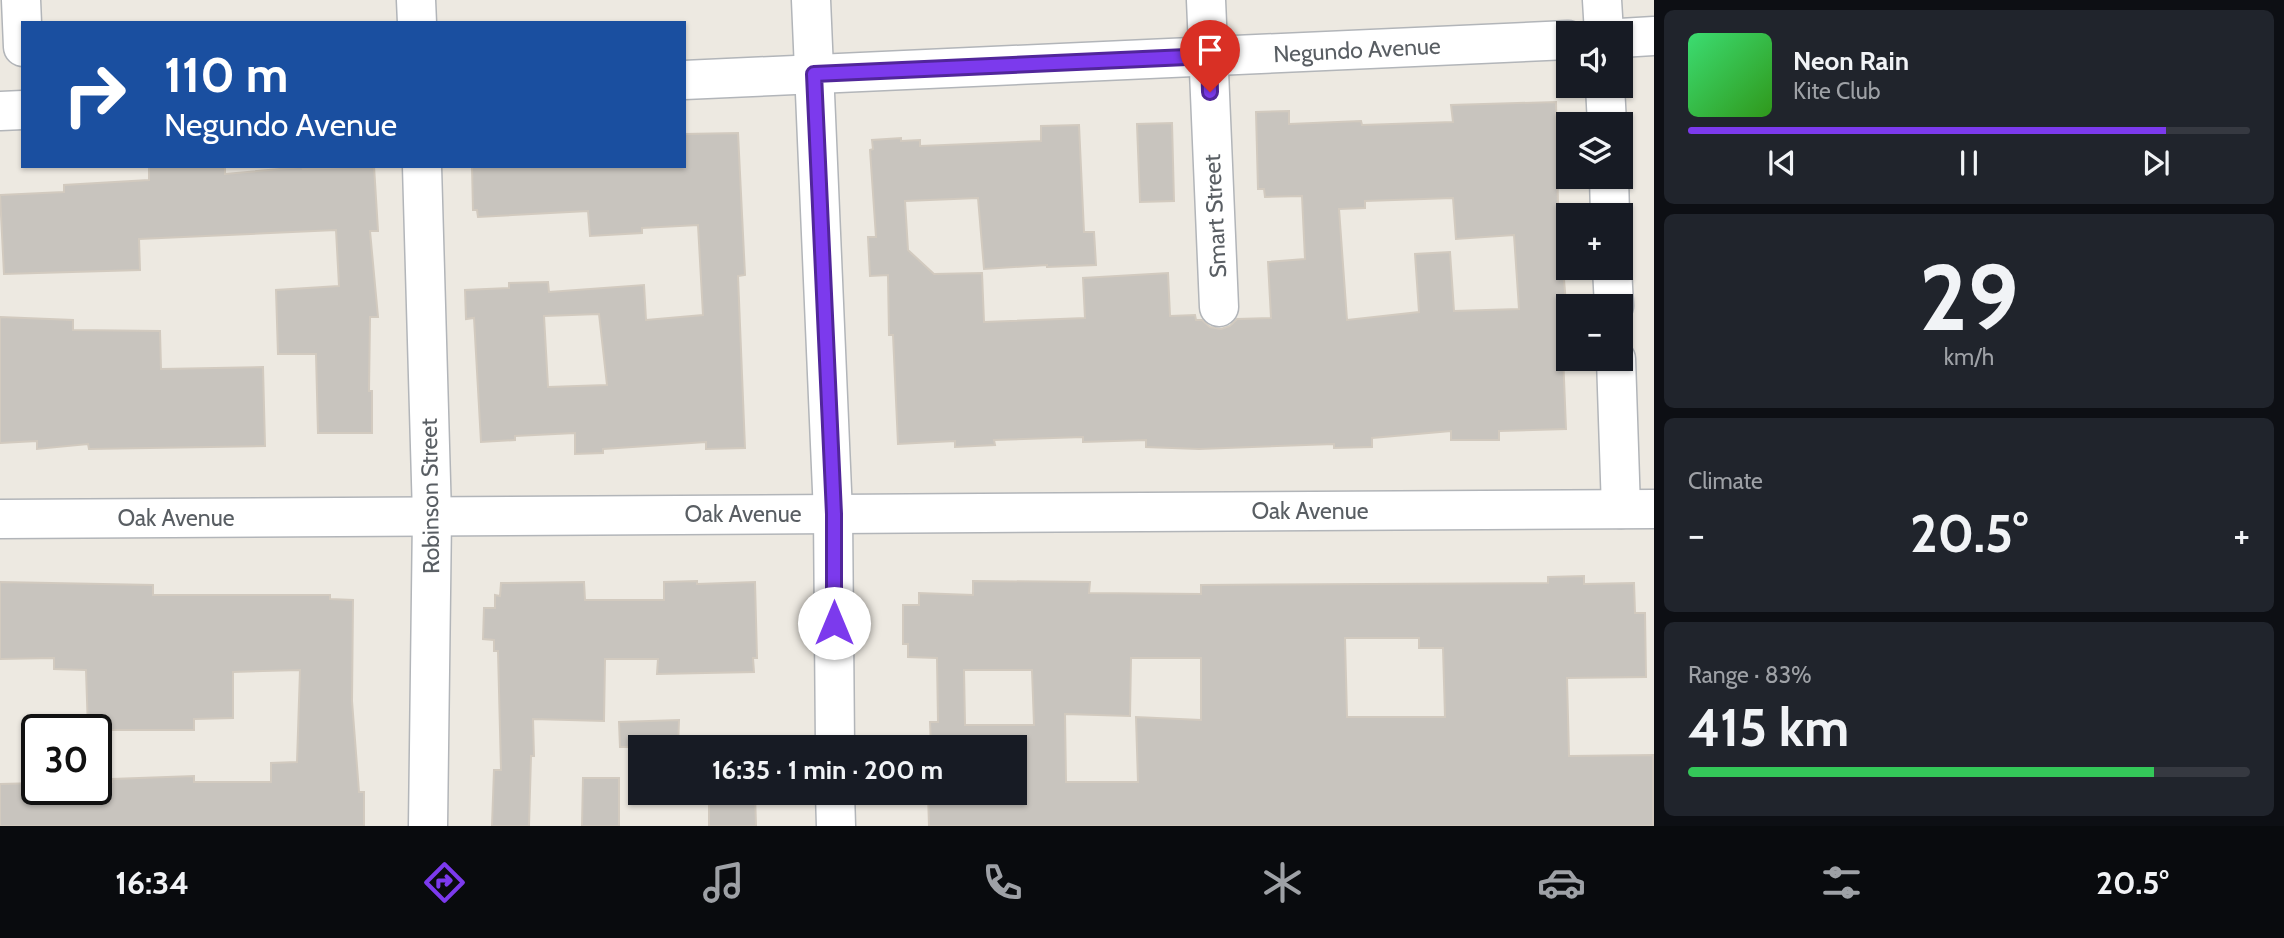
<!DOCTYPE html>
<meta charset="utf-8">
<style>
:root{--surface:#171b24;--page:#20242c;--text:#f1f3f6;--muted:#9ea1a6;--line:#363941;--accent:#7c3aed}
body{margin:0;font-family:Cabin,sans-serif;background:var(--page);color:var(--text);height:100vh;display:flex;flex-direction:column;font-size:26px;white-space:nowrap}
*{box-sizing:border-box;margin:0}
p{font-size:23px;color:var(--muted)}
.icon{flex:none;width:38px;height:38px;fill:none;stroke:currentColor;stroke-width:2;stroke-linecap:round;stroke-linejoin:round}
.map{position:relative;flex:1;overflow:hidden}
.sheet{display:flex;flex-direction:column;gap:10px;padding:10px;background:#0d0f14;width:630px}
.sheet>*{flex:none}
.top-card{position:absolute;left:21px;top:21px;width:665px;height:147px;border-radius:0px;box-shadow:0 2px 5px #0004;background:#1a4fa0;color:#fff;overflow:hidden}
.tools{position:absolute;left:1556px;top:21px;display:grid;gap:14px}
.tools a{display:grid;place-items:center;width:77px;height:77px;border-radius:0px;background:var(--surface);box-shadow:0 2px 5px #0004;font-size:35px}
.speed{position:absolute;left:21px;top:714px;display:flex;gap:14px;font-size:35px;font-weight:700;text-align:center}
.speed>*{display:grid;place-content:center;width:91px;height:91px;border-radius:50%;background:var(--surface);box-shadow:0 2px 5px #0004;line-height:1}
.speed .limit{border:4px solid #111;border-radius:10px;background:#fff;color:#111}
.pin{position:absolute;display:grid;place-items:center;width:60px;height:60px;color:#fff;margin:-72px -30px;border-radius:50% 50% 50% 0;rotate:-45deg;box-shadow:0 0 7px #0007}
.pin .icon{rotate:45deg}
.me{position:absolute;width:77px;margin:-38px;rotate:0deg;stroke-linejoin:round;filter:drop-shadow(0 0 5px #0008)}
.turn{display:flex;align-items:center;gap:24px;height:147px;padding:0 28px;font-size:32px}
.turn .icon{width:91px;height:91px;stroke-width:2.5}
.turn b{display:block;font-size:49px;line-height:60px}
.big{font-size:52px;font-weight:700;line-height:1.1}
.sheet .card{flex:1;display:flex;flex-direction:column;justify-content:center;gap:10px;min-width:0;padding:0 24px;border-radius:10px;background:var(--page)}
.sheet .dial{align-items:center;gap:0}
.dial b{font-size:91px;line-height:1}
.song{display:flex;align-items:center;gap:21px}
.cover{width:84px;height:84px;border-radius:10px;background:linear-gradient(135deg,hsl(140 70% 55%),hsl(110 70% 35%))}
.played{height:7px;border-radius:4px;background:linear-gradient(90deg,var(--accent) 85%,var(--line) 85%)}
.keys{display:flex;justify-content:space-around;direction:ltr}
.heat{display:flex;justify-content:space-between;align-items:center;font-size:38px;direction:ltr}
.charge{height:10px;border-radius:5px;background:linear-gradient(90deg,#34c759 83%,var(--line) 0)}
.trip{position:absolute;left:628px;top:735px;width:399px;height:70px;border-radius:0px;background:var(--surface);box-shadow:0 2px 5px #0004;font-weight:700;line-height:70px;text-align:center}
.tabs{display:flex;height:112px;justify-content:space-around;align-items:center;background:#090b0e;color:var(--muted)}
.tabs .icon{width:49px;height:49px}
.tabs .on{color:var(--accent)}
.tabs b{font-size:32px;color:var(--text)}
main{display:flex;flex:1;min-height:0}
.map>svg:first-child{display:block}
</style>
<main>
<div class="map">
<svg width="1654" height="826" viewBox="0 0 1654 826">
<rect width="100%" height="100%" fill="#ede9e1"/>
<!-- building -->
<g fill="#c8c4be" stroke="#d2cabf" stroke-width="2" fill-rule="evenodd">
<path d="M1556 102 1558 206 1566 304H1561L1566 429 1499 431V440H1451V431L1372 438V447L1334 448V444L1199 449 1146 447V440L1083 442V437L994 440 995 445 955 447V441L898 444 893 335H889L888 275 870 276 868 237H876L870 150 873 149 872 140 901 138V141L920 140V146L1041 141V126L1079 125 1084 232H1094L1096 265 1047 267V265L984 269 978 198 905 201 908 250 934 274 982 273 984 322 1085 318 1083 278 1168 273 1170 316 1195 315 1196 320H1202L1210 327 1221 329 1230 326 1237 319 1271 318 1268 262 1305 259 1302 196 1265 197 1264 189H1258L1256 112 1289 111V124L1361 121 1362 125 1453 122 1451 105ZM1453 198 1456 239 1514 235 1519 309 1454 311 1450 252 1415 254 1419 312 1347 320 1339 209 1365 208V201Z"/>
<path d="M1172 123 1174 201 1140 202 1137 124Z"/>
<path d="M738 133 745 275 738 276 745 448 706 449V442L603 449V453L575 454V433L515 436V440L481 442 474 318 466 319 465 290 509 288V283L548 282 549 292 644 285 646 320 703 315 698 225 642 228V233L590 236 588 211 478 217 477 210H473L472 166H684V134ZM599 314 607 385 548 387 544 316Z"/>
<path d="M149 166H225V174L302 167 303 169 374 166 378 231H370L378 317H370L369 391H372V433H318L316 354H278L276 290 339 286 336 230 139 239 140 270 4 274 0 195 64 192V185L149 180Z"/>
<path d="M0 317 73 320V330L160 331 161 369 263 367 265 446 89 449 88 444 37 449V441L0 443Z"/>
<path d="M1584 576V584L1634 583 1635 613H1645L1646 677 1567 678 1569 756 1653 755V826H929L928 793H1015V747H931L930 722H938L937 658 908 657V644H903V605H919V593L973 595V581L1090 582 1089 593 1201 594V585L1548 583V577ZM1345 638H1419V648H1443L1445 717H1347ZM1131 658H1201V720L1136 717 1138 782H1066L1065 714 1130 716ZM964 670H1032L1034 725H965Z"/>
<path d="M697 581V584L755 582 757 658H753L754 672 657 674 658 659H605L604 721 533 719 534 756H531L529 826H492L494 770H501L498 651H494V640L483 639 484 608H495V595L500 596 501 583 584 582 585 600H664V582Z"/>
<path d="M0 582 153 585V595H330V599L353 600 352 701 359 792H364V826H0V784L37 783V789H96V782H112V779L194 776V782H271V763L297 762 300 670 233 672V718L194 719V730H88L86 670 54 669V658L0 659Z"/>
<path d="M679 720 678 747H620L619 722Z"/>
<rect x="708" y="736" width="47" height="11"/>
<path d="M583 778H619V826H582Z"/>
<path d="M709 793H755L756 826H709Z"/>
</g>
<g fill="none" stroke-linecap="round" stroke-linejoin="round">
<defs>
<g id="minor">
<path d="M21 0 23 47"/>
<path d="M416 0 417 23"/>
<path d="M811 0 833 514 835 747"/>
<path d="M1206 0 1219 307"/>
<path d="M1602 0 1604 33"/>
<path d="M1620 38 1654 36"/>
<path d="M684 80 1568 40"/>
<path d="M1605 86 1607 124"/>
<path d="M0 111 23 110"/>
<path d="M422 166 432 516 428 826"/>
<path d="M1609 177 1610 215"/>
<path d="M1612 268 1614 306"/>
<path d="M1616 359 1621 509"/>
<path d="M0 519 1654 509"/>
<path d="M835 793 836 826"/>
</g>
</defs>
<!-- minor casing -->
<use href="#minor" stroke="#b2b5b9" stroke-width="41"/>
<!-- minor -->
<use href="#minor" stroke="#fff" stroke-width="38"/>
</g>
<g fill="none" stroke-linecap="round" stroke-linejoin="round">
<defs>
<path id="route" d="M834 623V514L814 74 1209 56 1210 92"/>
</defs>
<!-- route casing -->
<use href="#route" stroke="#51269a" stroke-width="18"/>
<!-- route -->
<use href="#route" stroke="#7c3aed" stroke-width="12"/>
</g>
<g text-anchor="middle" stroke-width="5" stroke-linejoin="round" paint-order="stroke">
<!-- street labels -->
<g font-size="23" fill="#595e63" stroke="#fff">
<text transform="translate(1357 50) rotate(-3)" y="8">Negundo Avenue</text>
<text transform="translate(1215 216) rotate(-93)" y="8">Smart Street</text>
<text transform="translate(430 496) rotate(-91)" y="8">Robinson Street</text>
<text x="1310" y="519">Oak Avenue</text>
<text x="743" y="522">Oak Avenue</text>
<text x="176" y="526">Oak Avenue</text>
</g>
</g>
</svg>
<div class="tools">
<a><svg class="icon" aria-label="sound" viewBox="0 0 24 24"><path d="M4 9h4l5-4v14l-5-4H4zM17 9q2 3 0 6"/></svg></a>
<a><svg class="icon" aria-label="layers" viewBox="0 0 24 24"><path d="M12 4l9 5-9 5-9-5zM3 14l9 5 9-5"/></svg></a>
<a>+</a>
<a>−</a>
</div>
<div class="speed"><div class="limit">30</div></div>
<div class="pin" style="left:1210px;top:92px;background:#d93025"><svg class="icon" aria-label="arrive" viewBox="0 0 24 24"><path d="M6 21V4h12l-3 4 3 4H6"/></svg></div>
<svg class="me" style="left:834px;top:623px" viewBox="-20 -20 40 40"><circle r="19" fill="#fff"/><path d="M0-13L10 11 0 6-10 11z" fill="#7c3aed"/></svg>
<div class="trip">16:35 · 1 min · 200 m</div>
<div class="top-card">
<div class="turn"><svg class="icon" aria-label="right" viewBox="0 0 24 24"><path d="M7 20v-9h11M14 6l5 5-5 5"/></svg><div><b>110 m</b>Negundo Avenue</div></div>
</div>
</div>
<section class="sheet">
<div class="card">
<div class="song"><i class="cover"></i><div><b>Neon Rain</b><p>Kite Club</p></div></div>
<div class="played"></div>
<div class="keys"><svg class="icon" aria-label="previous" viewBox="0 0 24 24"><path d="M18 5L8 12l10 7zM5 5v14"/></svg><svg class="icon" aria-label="pause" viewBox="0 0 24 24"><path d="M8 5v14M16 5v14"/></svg><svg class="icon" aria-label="next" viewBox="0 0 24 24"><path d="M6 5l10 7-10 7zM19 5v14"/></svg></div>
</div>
<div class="card dial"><b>29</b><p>km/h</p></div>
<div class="card"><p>Climate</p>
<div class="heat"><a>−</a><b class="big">20.5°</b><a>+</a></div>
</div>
<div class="card"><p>Range · 83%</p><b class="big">415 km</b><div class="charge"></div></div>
</section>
</main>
<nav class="tabs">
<b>16:34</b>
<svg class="icon on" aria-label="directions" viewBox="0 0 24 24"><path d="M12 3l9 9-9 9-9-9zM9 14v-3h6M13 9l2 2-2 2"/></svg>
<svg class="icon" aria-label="music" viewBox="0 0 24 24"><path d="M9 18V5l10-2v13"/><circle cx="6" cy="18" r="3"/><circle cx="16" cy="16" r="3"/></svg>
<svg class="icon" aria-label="phone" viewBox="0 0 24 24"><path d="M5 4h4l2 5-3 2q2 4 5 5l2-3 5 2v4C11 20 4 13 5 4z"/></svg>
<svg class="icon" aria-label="climate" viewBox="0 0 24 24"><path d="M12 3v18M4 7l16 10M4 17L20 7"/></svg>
<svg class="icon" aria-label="car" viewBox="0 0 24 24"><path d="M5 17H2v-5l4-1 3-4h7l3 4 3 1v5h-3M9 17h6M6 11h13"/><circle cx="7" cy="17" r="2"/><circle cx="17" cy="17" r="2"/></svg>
<svg class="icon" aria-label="filters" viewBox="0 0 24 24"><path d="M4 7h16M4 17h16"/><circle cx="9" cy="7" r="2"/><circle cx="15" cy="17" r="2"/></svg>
<b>20.5°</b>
</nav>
